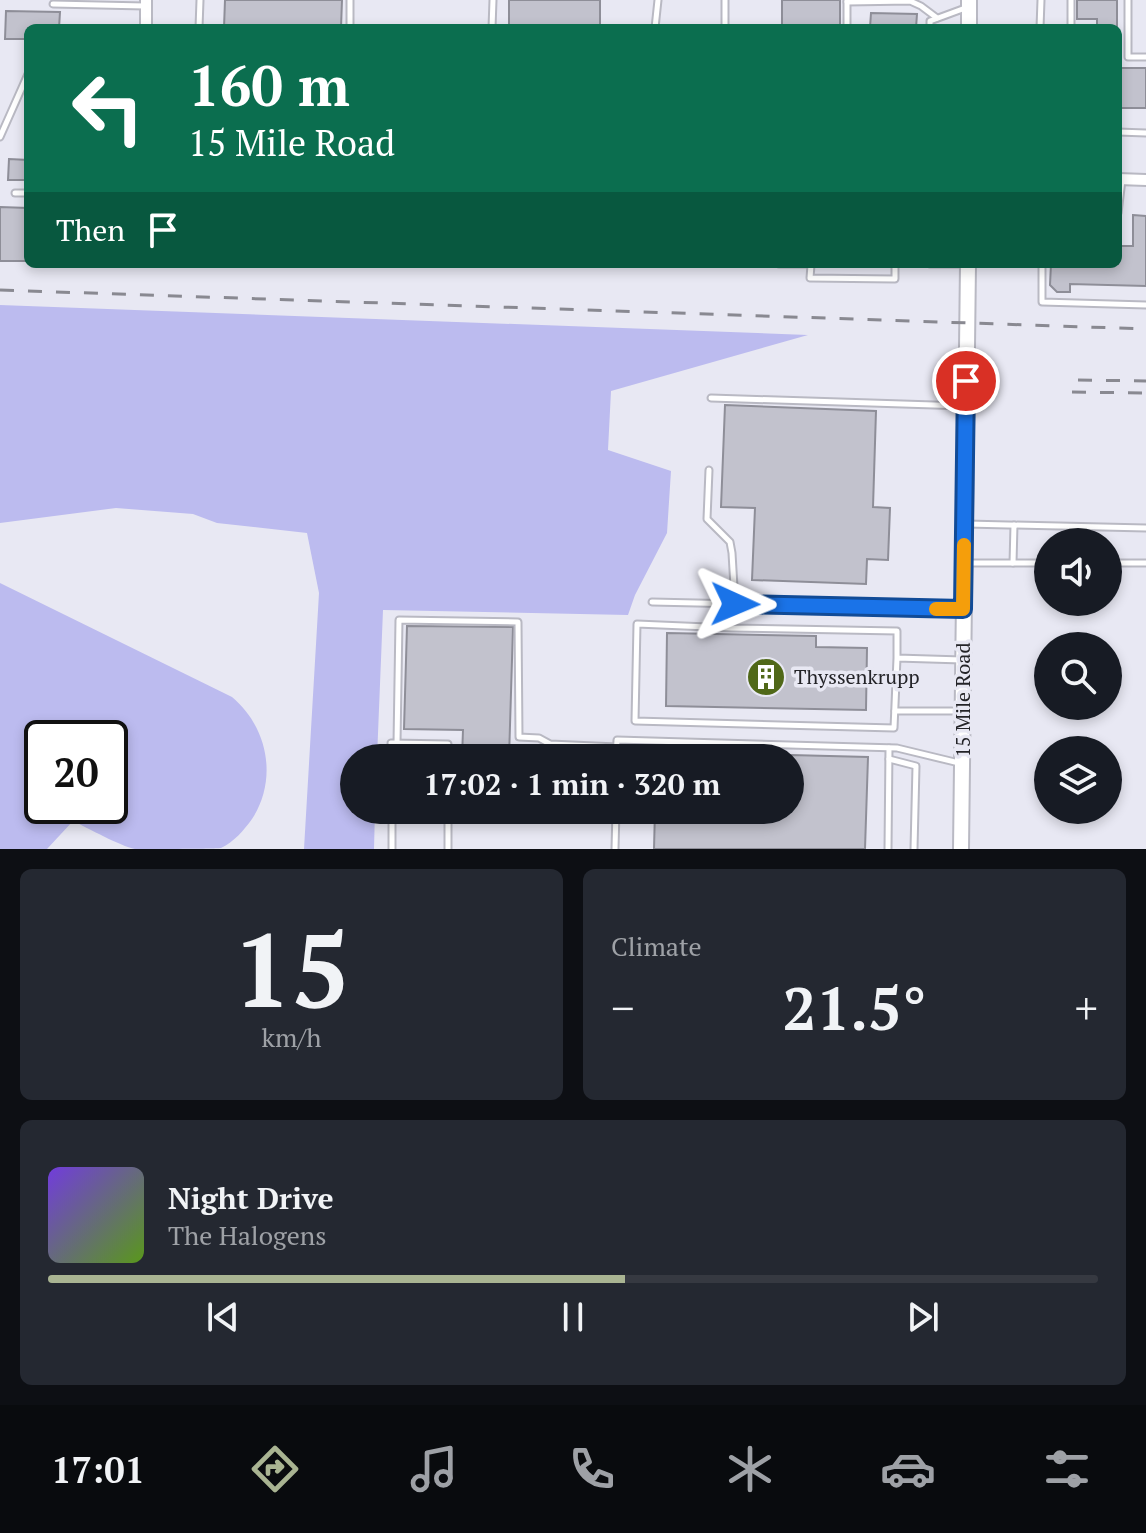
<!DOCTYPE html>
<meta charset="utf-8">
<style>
:root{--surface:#171b24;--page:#242831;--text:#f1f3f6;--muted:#9ea1a6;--line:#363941;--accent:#a9b492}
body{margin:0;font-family:"PT Serif",serif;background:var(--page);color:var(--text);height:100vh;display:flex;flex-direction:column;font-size:30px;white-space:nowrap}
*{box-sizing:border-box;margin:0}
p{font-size:26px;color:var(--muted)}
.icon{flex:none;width:44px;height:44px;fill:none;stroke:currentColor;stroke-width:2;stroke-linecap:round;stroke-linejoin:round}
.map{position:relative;height:849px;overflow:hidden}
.drawer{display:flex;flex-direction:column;gap:20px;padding:20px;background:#0d0f14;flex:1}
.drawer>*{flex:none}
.hud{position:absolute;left:24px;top:24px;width:1098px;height:244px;border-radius:12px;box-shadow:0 4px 12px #0003;background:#0b6e4f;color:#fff;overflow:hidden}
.controls{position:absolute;left:1034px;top:528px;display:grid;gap:16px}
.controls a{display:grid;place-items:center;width:88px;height:88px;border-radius:50%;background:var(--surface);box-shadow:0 4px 12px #0003;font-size:40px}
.speed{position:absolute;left:24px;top:720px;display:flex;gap:16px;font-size:40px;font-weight:700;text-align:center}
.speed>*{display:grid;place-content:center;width:104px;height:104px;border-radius:50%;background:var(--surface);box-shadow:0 4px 12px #0003;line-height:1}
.speed .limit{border:4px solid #111;border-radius:12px;background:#fff;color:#111}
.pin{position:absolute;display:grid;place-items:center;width:68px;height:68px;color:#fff;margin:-34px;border:4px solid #fff;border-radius:50%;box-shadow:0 2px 8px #0007}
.me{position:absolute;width:88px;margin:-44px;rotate:91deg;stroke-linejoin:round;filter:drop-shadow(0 0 6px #0008)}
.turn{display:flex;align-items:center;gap:28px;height:168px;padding:0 32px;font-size:36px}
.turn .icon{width:104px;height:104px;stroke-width:2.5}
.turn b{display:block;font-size:56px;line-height:68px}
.then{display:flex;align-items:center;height:76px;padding:0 32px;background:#0003;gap:16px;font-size:30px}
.big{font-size:60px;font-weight:700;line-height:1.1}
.drawer .card{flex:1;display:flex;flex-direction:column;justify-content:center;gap:12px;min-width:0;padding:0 28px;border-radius:12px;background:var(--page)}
.drawer .dial{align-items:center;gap:0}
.dial b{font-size:104px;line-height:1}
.song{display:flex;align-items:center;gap:24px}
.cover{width:96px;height:96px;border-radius:12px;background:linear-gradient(135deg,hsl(260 70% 55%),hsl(90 70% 35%))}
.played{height:8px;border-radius:4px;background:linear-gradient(90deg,var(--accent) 55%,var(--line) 55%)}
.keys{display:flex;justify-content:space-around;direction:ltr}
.heat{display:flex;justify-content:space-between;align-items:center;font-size:44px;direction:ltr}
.drawer .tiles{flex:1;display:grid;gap:20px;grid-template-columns:1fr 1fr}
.card:last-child{grid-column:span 2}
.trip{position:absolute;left:340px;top:744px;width:464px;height:80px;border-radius:40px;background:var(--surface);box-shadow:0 4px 12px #0003;font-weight:700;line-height:80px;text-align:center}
.tabs{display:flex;height:128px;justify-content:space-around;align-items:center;background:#090b0e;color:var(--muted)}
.tabs .icon{width:56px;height:56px}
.tabs .active{color:var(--accent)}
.tabs b{font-size:36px;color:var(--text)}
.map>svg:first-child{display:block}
</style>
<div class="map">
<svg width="1146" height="849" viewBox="0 0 1146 849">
<rect width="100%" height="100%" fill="#e8e8f3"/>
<!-- green -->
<g fill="#bcbbef" fill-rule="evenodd">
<path d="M0 305 808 335 611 391 608 450 671 471 667 533 635 595 628 615 383 610 377 758H354V810H375L374 849H304L319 593 307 533 217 523 193 514 116 508 0 523Z"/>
<path d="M0 583 232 697C268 727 278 779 252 819 244 830 234 842 221 848 214 849 144 849 135 849 120 846 88 828 73 821L47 849H0ZM42 738H110V806H42Z"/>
</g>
<!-- building -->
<g fill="#c2c2cd" stroke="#8e8e98" stroke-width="2">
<path d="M225 0H342L341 28H224Z"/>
<rect x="509" y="0" width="91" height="28"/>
<rect x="782" y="0" width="58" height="28"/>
<path d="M1077 0H1117V28H1097V19H1077Z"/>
<path d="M6 11 60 12 59 28H28V39H5Z"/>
<path d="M871 13 917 14 916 28H870Z"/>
<rect x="1118" y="68" width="28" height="40"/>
<path d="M9 159 28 160V180H8Z"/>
<path d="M0 207 28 208V261H0Z"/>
<path d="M1133 215 1146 216V286L1070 284V292H1057L1050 285 1051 264H1118V246H1133Z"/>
<path d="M725 405 876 411 873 507 890 508 888 560 867 559 866 584 752 580 755 508 721 507Z"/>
<path d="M407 626 513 627 509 758H462L463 730 404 729Z"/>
<path d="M667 633 816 636V647L867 648 866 710 666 706Z"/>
<path d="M790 755 868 757 865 849H654L655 810H790Z"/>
</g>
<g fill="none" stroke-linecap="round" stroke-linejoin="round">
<defs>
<g id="service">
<path d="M1128 0V57H1146"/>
<path d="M847 2 910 1 921 6 937 18"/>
<path d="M53 4 145 6"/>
<path d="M199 28 200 0"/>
<path d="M350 28V0"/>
<path d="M492 28 493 0"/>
<path d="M655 28 658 0"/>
<path d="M725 28V0"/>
<path d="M847 28V1"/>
<path d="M930 28V21L968 7"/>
<path d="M1040 28 1041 0"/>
<path d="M1071 28V0"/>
<path d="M1118 132 1146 133"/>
<path d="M0 137 28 74"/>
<path d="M15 193H28"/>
<path d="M1118 213 1122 180"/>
<path d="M779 264H811"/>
<path d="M930 264H967"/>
<path d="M1042 264V302L1146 305"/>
<path d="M811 265 810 278 895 279V264"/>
<path d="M711 398 965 406"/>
<path d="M709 470 707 519 730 542 732 553 735 604"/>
<path d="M967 524 1146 528"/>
<path d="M965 563H1048"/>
<path d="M1013 563 1014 525"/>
<path d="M1108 563H1146"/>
<path d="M652 602 962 609"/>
<path d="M897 658 894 728 635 721 637 624 731 628 897 631V658L962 660"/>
<path d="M895 711H962"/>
<path d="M397 743 399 620 518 622 519 737 539 738 550 744 617 747"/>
<path d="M392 758 391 743 448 744V758"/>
<path d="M616 758 617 740 897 748 959 763"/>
<path d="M889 759 916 766 914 849"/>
<path d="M392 810V849"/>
<path d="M448 810V849"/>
<path d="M615 849 616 810"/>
<path d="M888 849 889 748"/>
</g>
<g id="minor">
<path d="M146 0V28"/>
<path d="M1118 179 1146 180"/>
</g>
<g id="secondary">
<path d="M969 28V0"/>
<path d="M961 849 968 264"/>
</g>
</defs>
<!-- service casing -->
<use href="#service" stroke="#b9b9c3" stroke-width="9"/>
<!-- minor casing -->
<use href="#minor" stroke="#b9b9c3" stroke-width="14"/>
<!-- secondary casing -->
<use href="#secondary" stroke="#b9b9c3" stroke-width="18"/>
<!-- service -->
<use href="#service" stroke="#fff" stroke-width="5"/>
<!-- minor -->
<use href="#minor" stroke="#fff" stroke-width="10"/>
<!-- secondary -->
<use href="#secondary" stroke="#fff" stroke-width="14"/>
<!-- rail -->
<g stroke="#898991" stroke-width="3" stroke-dasharray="14 14" stroke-linecap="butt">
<path d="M0 290 1146 329"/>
<path d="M1078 380 1146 381"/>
<path d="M1072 392 1146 393"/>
</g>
</g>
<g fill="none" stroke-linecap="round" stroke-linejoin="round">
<defs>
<path id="route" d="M735 604 963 609 966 381"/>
</defs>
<!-- route casing -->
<use href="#route" stroke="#114b97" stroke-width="20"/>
<!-- route -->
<use href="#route" stroke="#1a73e8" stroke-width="14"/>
<!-- slow -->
<path stroke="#f59e0b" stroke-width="14" d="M936 609H963L964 545"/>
</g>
<!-- icons -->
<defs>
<symbol id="building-disc" viewBox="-11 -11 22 22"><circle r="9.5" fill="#506818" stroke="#e8e8f3"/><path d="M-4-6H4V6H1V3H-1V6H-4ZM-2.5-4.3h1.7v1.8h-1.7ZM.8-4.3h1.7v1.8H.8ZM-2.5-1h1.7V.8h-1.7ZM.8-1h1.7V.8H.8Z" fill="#fff"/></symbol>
</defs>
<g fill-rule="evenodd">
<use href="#building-disc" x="744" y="655" width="44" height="44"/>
</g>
<g text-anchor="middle" stroke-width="7" stroke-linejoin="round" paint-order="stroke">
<!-- poi labels -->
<g font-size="20" fill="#242428" stroke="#e8e8f3" text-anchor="start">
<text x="794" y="684">Thyssenkrupp</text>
</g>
<!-- street labels -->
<g font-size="20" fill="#242428" stroke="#e8e8f3">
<text transform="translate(963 700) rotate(-90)" y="7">15 Mile Road</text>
</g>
</g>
</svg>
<div class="controls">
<a><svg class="icon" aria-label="sound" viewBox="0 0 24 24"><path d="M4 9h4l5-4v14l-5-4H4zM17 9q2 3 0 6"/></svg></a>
<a><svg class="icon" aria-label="search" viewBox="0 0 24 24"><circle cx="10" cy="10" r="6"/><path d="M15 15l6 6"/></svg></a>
<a><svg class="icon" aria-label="layers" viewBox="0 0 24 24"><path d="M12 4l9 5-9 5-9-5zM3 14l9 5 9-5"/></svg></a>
</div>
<div class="speed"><div class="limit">20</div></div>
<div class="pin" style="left:966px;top:381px;background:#d93025"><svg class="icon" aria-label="arrive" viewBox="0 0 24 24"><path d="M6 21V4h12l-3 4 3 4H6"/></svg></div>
<svg class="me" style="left:735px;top:604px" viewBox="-20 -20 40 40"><path d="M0-17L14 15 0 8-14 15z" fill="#1a73e8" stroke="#fff" stroke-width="4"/></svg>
<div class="trip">17:02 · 1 min · 320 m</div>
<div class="hud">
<div class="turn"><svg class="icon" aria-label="left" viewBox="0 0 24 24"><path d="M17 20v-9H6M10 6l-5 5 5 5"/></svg><div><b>160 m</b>15 Mile Road</div></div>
<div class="then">Then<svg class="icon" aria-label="arrive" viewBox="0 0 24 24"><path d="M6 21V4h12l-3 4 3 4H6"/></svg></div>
</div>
</div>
<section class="drawer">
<div class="tiles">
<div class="card dial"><b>15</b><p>km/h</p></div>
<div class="card"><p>Climate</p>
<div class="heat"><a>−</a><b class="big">21.5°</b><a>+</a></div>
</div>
<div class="card">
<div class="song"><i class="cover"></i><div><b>Night Drive</b><p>The Halogens</p></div></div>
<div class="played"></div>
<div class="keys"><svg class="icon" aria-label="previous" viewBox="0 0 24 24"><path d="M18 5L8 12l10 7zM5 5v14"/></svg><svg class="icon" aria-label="pause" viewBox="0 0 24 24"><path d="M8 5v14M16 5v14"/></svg><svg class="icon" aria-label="next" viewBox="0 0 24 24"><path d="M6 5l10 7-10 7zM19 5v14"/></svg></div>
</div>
</div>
</section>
<nav class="tabs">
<b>17:01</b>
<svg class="icon active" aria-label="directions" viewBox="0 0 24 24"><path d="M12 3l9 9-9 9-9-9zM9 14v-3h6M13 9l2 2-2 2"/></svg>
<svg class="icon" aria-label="music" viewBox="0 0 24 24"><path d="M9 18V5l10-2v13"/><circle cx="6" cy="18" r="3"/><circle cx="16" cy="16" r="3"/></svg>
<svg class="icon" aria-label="phone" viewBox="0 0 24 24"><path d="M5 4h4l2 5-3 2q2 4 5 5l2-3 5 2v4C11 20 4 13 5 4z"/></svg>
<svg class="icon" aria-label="climate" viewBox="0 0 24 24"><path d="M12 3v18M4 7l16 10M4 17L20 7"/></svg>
<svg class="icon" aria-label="car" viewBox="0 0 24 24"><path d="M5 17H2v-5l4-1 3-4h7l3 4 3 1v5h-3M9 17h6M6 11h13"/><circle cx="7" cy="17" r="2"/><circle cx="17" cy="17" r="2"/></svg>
<svg class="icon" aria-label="filters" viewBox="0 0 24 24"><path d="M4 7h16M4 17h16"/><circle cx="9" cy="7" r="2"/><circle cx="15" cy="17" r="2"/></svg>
</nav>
